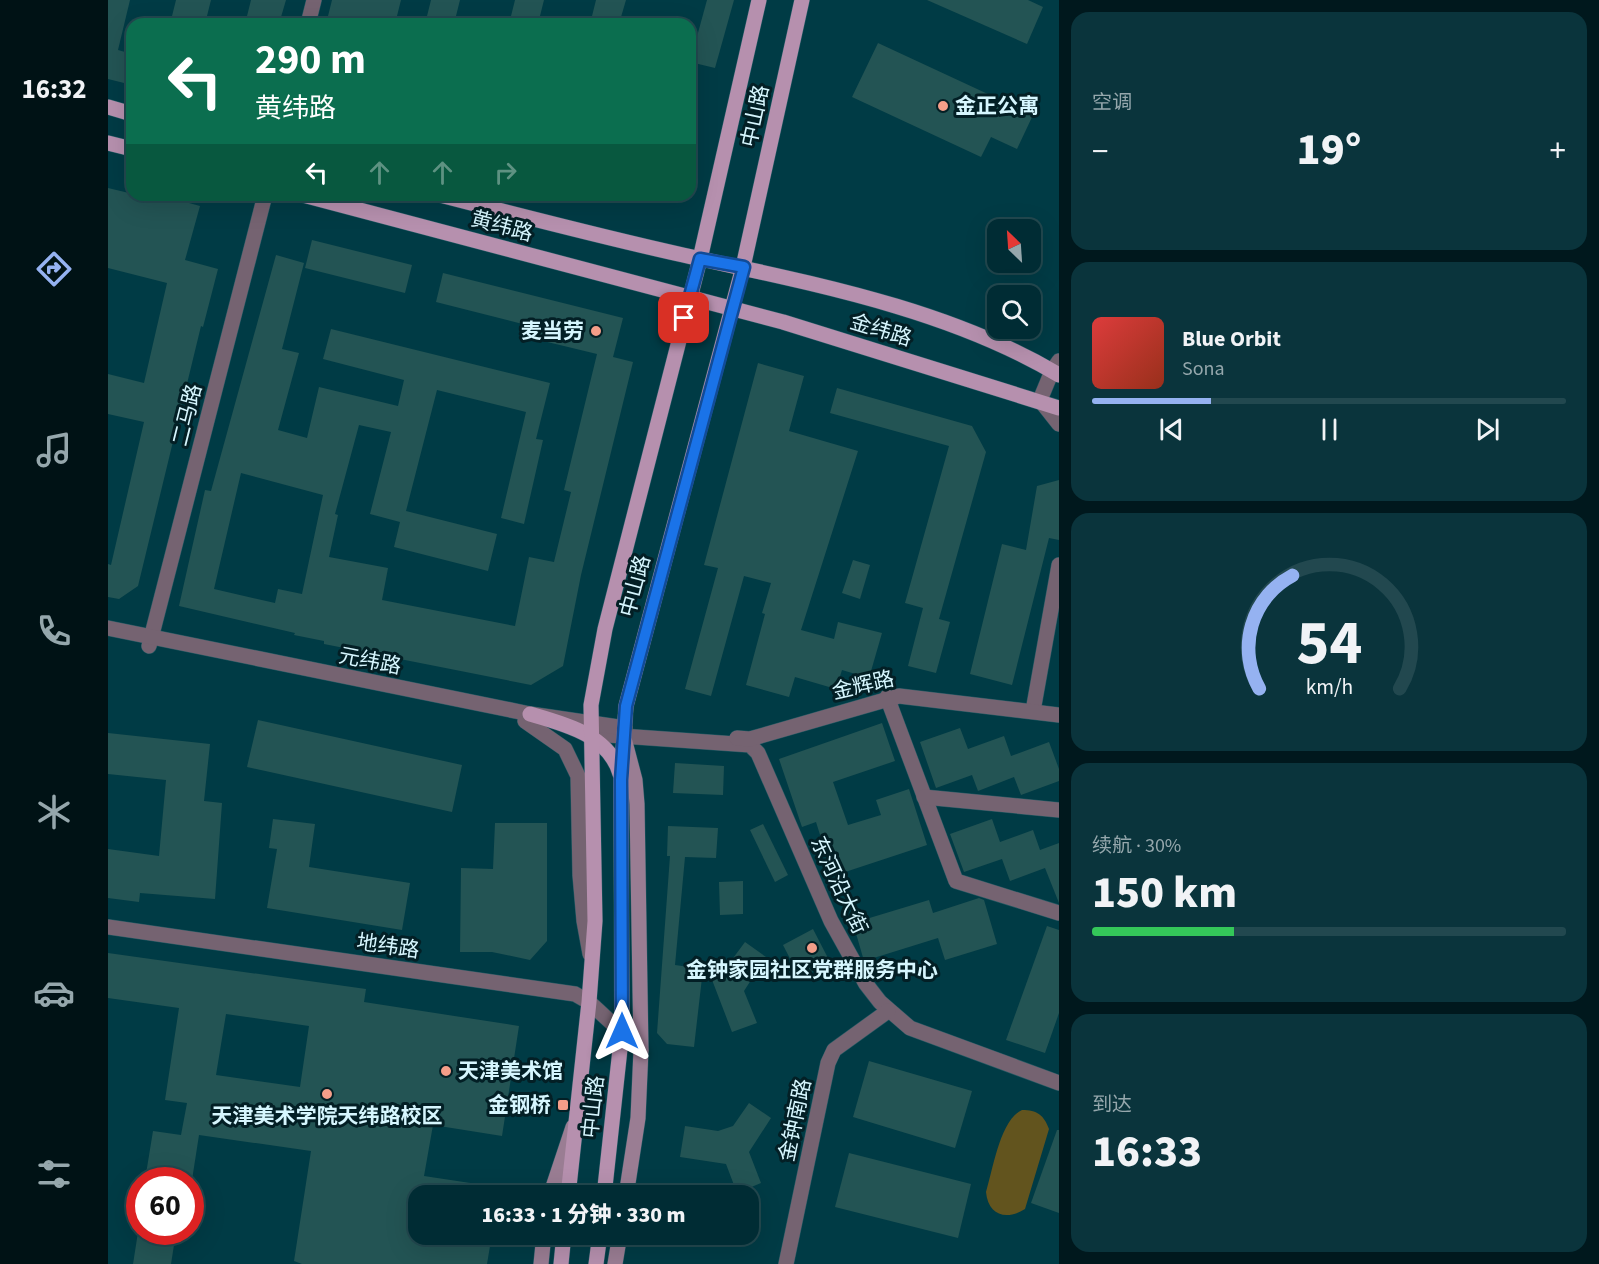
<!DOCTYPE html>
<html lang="zh">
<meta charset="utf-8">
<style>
:root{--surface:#002c34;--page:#0a343c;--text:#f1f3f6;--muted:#95a7ac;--line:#22484f;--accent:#95b2f1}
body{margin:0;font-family:"Source Sans 3","Noto Sans SC",sans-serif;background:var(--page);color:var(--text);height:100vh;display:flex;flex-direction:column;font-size:22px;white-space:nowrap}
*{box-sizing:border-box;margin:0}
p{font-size:20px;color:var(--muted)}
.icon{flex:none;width:33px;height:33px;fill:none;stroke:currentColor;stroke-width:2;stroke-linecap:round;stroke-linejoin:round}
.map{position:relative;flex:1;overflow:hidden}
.side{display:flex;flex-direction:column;gap:12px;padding:12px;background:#00181d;width:540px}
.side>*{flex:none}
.banner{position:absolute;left:18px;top:18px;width:570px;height:183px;border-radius:18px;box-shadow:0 6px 24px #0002,0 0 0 2px var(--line);background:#0b6e4f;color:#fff;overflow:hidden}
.needle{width:39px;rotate:335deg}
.buttons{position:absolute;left:879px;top:219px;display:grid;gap:12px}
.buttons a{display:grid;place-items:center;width:54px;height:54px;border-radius:12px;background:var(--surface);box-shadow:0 6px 24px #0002,0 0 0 2px var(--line);font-size:30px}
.speed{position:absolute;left:18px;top:1167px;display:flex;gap:12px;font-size:30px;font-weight:700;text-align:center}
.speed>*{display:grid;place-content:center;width:78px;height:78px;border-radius:50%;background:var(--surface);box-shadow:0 6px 24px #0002,0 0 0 2px var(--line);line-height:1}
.speed .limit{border:9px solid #d22;background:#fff;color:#111}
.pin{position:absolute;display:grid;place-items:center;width:51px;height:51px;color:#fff;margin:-26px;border-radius:12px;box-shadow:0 3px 9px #0006}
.me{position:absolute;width:66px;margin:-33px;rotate:0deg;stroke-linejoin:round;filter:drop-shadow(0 0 4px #0008)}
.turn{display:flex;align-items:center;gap:21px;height:126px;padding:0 30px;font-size:27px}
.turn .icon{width:78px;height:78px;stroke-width:2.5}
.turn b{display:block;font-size:42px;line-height:51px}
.lanes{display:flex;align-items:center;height:57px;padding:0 30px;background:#0003;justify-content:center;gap:30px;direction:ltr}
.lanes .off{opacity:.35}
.big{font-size:45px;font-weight:800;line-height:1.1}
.side .widget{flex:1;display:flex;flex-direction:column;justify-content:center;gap:9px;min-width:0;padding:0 21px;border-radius:18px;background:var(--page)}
.side .dial{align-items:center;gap:0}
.dial svg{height:156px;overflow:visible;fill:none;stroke:var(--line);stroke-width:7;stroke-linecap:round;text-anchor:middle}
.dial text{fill:var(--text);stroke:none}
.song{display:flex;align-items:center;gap:18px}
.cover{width:72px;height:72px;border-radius:9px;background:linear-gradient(135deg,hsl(0 70% 55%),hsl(10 70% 35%))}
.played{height:6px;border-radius:3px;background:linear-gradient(90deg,var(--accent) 25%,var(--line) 25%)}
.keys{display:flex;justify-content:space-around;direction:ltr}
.heat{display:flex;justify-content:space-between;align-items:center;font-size:33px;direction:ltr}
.charge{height:9px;border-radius:4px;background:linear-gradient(90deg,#34c759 30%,var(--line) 0)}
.trip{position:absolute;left:300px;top:1185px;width:351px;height:60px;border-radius:18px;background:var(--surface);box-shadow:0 6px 24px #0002,0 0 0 2px var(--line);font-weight:800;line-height:60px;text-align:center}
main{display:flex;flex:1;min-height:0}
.tab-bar{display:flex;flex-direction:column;width:108px;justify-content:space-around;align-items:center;background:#001215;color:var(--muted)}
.tab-bar .icon{width:42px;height:42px}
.tab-bar .on{color:var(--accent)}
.tab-bar b{font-size:27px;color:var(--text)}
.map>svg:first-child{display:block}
</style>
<main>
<nav class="tab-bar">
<b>16:32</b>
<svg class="icon on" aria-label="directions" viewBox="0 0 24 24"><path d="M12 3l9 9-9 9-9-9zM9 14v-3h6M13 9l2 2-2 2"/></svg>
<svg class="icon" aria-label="music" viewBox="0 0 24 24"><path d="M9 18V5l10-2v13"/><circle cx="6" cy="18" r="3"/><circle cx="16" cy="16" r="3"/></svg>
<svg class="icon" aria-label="phone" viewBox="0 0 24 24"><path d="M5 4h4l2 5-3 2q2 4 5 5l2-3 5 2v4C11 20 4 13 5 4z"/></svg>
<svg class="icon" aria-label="climate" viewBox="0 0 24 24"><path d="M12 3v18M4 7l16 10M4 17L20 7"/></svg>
<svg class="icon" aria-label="car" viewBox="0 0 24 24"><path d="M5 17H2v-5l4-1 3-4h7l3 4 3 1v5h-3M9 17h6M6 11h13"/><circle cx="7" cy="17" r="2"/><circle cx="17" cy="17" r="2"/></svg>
<svg class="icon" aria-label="filters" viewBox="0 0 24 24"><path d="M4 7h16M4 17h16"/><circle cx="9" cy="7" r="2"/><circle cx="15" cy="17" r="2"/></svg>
</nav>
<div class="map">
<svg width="951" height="1264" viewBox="0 0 951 1264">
<rect width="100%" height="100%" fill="#003b45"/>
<!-- green -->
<path fill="#62541e" d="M914 1110C929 1110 936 1115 941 1129L917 1209C898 1221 880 1215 878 1192 885 1170 892 1120 914 1110Z"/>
<!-- building -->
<g fill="#235454" fill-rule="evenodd">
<path d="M0 0H22L10 50 24 54V85L0 79Z"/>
<path d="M68 0H103L97 24H62Z"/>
<path d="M143 0H178L171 24H137Z"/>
<path d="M224 0H293L287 24H218Z"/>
<path d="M323 0H352L346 24H317Z"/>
<path d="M407 0H436L430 24H401Z"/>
<path d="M488 0H518L511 24H482Z"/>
<path d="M599 0H626L607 68 582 62Z"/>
<path d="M819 0H920L935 7 919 44Z"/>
<path d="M770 43 925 115 909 149 883 137 873 157 744 97Z"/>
<path d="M0 188 42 198 43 195H52L92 206 77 260 110 269 95 327 93 326 30 586 11 599 0 597V564L3 565 36 422 0 414V374L36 383 59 283 0 268Z"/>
<path d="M204 240 304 265 297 293 197 268Z"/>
<path d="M168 255 196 263 174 349 191 353 170 430 199 438 211 387 290 406 296 380 215 359 223 329 442 383 428 439 435 440 416 524 393 518 418 412 329 390 298 511 389 534 380 571 286 547 292 522 262 514 283 432 251 425 227 514 230 515 221 557 280 568 274 600 407 626 421 557 446 562 463 492 456 490 489 354 427 339 430 328 328 302 335 273 515 318 505 357 525 362 473 575 455 666 423 685 216 644V641L186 635 187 633 71 606 97 490 103 491ZM133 473 215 495 194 594 170 589 167 603 106 589Z"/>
<path d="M650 363 696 376 681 431 750 451 693 630 726 639 730 622 774 633 761 678 734 670 728 689 687 677 681 697 638 685 657 614 654 613 663 583 636 576 603 696 577 689 610 568 596 565Z"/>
<path d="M729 388 864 426 878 452 831 619 842 622 828 673 800 666 815 608 797 603 841 446 722 413Z"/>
<path d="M951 480V540L941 538 904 685 862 674 894 544 918 550 929 486Z"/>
<path d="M745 560 762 565 752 599 734 593Z"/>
<path d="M150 720 354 765 344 812 139 767Z"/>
<path d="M774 723 787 761 725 782 740 825 773 815 768 800 801 789 819 845 725 876 708 822 694 827 671 759Z"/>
<path d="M852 728 860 749 896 736 903 756 941 742 951 769V781L913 795 906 777 870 791 864 775 828 788 812 742Z"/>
<path d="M0 733 102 744 96 801 114 803 107 899 32 893 31 902 0 898V849L51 856 58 780 0 774Z"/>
<path d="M567 763 616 766 615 795 565 793Z"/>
<path d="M165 819 207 824 201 867 302 883 294 930 159 908 169 849 161 848Z"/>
<path d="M884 819 892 842 925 830 932 850 951 843V903L937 868 902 881 894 859 856 872 842 834Z"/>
<path d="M387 823H439V941L422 960 384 952H352L353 868 385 869Z"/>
<path d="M655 824 680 875 667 882 642 830Z"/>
<path d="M560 826 610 828 608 858 577 857 567 965 595 969 586 1047 559 1044 549 1033 562 856H559Z"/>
<path d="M635 881V914L612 915 611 882Z"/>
<path d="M871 898 876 900 889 944 837 960 830 938 756 961 745 923 821 900 825 913Z"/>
<path d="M939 926 951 930V1013L937 1053 898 1040Z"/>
<path d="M705 929 722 962 692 978 675 945Z"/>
<path d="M637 942 658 957 636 991 649 1023 624 1032 601 972 620 965Z"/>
<path d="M0 953 258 989 256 1002 411 1026 394 1136 325 1125 316 1176 389 1187 388 1196H310L305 1234H384L379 1264H194L186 1261 203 1151 91 1135 84 1180H37L45 1131 73 1135 79 1103 57 1100 71 1008 0 998ZM118 1014 201 1026 192 1087 108 1075Z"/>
<path d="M761 1061 864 1091 847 1148 745 1117Z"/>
<path d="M641 1103 663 1118 641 1152 653 1183 629 1193 618 1164 572 1157 577 1126 610 1131 625 1126Z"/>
<path d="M949 1130H951V1213L923 1203Z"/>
<path d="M741 1153 863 1184 850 1238 727 1207Z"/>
<path d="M30 1232H68L63 1264H25Z"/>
</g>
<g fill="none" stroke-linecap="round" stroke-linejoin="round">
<defs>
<g id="minor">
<path d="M200 24 206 0"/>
<path d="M932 400 951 424"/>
<path d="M41 646 157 195"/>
<path d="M779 697 848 881 951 913"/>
<path d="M925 711 951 565"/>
<path d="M485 734 642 745 650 753 723 921 758 984 772 1002 802 1028 951 1083"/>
<path d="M629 738 642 739 791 696 951 715"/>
<path d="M816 797 951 810"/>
<path d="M0 927 467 994 481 1002 533 1050"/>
<path d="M678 1264 720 1063 726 1050 780 1011"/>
</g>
<g id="tertiary">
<path d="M932 400 944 371 951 361"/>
<path d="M0 628 422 714 517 728"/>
<path d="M417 721 457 749 470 776 472 875 476 921 482 954"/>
</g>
<g id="secondary">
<path d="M517 742 527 780 529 804 533 1050 530 1118 518 1196"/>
<path d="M442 1196 465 1127"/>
<path d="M433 1264 436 1234"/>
<path d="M507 1264 512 1234"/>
</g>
<g id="primary">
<path d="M0 107 24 114"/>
<path d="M0 143 24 149"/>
<path d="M195 195 675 322 951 408"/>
<path d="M332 195C413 216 494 237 575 255 701 283 839 308 951 375"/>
<path d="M422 714C457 724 501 735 512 774"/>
<path d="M460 1196 481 1002 487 921 483 705 497 629 592 259 651 0"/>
<path d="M496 1196 514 1031 513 780 518 706 635 267 694 0"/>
<path d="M453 1264 456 1234"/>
<path d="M488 1264 492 1234"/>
</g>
</defs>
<!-- minor casing -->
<use href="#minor" stroke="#225963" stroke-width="16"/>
<!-- tertiary casing -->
<use href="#tertiary" stroke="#225963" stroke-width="16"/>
<!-- secondary casing -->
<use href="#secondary" stroke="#225963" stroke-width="16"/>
<!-- primary casing -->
<use href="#primary" stroke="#225963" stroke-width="16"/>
<!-- minor -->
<use href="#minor" stroke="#756371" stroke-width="15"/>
<!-- tertiary -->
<use href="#tertiary" stroke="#756371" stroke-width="15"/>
<!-- secondary -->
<use href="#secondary" stroke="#9a7d93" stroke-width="15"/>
<!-- primary -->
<use href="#primary" stroke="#b690ae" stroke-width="15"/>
</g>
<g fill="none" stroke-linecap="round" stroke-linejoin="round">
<defs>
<path id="route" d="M514 1031 513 780 518 706 636 267 592 259 576 318"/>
</defs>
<!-- route casing -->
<use href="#route" stroke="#114b97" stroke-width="15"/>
<!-- route -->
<use href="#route" stroke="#1a73e8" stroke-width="10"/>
</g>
<!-- markers -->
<g fill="#f49e89" stroke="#031f25" stroke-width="2">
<circle cx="835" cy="106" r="6"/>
<circle cx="488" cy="331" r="6"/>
<circle cx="704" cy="948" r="6"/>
<circle cx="338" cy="1071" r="6"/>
<circle cx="219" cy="1094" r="6"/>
<rect x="449" y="1099" width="12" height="12" rx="3"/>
</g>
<g text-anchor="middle" stroke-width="6" stroke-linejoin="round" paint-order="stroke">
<!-- poi labels -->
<g font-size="21" font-weight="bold" fill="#d6f6fe" stroke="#031f25" text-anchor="start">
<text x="847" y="113">金正公寓</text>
<text x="476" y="338" text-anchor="end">麦当劳</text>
<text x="704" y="977" text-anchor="middle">金钟家园社区党群服务中心</text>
<text x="350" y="1078">天津美术馆</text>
<text x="443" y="1112" text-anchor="end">金钢桥</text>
<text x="219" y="1123" text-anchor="middle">天津美术学院天纬路校区</text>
</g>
<!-- street labels -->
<g font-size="21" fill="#d6f6fe" stroke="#031f25">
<text transform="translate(647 116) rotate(-78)" y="7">中山路</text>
<text transform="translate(394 226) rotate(15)" y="7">黄纬路</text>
<text transform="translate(773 330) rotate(17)" y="7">金纬路</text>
<text transform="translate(79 415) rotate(-76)" y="7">二马路</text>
<text transform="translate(527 586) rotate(-75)" y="7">中山路</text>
<text transform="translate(262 661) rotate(11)" y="7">元纬路</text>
<text transform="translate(755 685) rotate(-13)" y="7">金辉路</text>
<text transform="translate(731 885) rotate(65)" y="7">东河沿大街</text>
<text transform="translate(280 946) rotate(8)" y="7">地纬路</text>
<text transform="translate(485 1107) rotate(-84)" y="7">中山路</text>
<text transform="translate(687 1120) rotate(-78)" y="7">金钟南路</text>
</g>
</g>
</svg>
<div class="buttons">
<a><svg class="needle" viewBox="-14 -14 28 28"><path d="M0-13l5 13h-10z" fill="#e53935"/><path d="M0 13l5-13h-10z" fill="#95a7ac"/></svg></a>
<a><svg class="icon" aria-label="search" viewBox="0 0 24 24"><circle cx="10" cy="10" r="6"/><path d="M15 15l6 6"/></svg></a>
</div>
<div class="speed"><div class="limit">60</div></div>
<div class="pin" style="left:576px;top:318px;background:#d93025"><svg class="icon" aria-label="arrive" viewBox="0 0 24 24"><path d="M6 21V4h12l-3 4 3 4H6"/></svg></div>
<svg class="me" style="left:514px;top:1031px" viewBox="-20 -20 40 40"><path d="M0-17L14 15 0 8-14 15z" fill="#1a73e8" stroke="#fff" stroke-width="4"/></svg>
<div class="trip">16:33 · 1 分钟 · 330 m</div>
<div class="banner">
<div class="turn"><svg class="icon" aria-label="left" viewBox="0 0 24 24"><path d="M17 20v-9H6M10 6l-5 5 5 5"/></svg><div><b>290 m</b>黄纬路</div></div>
<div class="lanes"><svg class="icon" aria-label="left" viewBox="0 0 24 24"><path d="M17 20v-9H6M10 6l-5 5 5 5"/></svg><svg class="icon off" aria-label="ahead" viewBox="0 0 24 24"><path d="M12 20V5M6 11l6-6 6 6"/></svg><svg class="icon off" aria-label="ahead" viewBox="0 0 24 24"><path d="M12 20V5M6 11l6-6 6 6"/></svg><svg class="icon off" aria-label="right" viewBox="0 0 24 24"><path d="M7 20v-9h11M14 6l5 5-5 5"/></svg></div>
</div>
</div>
<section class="side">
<div class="widget"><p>空调</p>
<div class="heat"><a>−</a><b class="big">19°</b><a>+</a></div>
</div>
<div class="widget">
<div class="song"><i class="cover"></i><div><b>Blue Orbit</b><p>Sona</p></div></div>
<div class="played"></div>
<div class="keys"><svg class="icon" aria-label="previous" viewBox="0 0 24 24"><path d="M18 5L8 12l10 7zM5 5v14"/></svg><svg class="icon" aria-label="pause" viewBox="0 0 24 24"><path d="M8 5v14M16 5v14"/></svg><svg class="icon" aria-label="next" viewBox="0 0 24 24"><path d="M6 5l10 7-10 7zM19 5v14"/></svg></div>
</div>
<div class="widget dial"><svg viewBox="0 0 100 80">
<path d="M14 69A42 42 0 1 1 86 69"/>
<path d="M14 69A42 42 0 0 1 31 11" stroke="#95b2f1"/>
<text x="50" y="56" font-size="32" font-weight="700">54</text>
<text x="50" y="72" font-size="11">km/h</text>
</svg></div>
<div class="widget"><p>续航 · 30%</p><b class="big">150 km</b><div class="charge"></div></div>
<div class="widget"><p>到达</p><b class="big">16:33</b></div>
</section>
</main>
